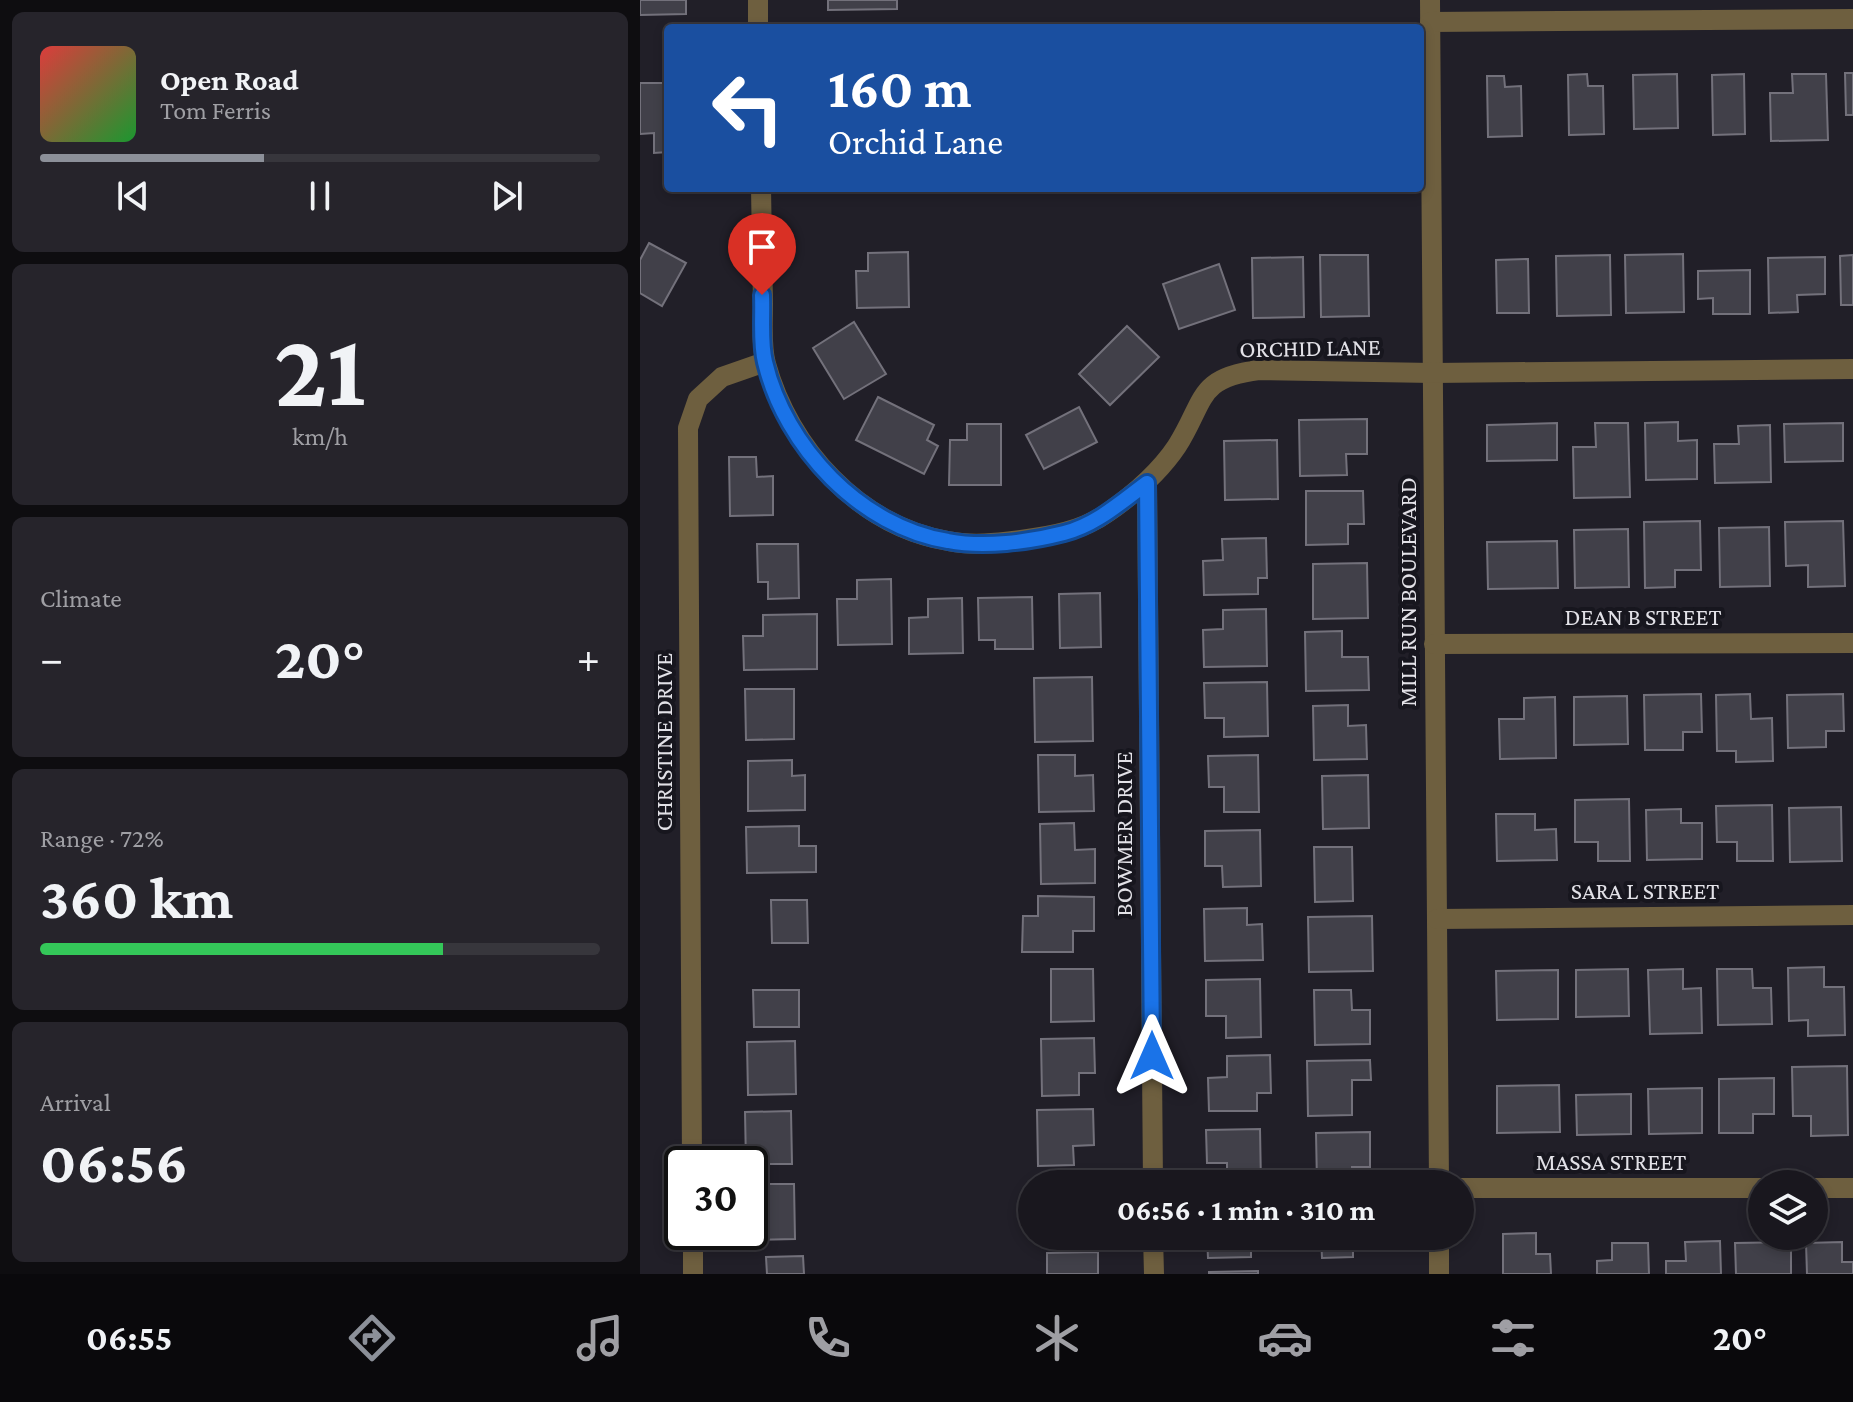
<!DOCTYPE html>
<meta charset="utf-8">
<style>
:root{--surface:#19171e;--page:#26242b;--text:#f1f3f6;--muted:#9f9fa4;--line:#37363c;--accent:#8c9099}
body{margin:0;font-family:"Crimson Pro",serif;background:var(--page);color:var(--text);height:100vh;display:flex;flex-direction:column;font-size:30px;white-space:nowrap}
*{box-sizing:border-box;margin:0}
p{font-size:26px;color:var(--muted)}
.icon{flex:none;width:44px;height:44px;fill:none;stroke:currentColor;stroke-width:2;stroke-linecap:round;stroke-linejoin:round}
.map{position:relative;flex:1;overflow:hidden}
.drawer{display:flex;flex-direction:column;gap:12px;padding:12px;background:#0e0d10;width:640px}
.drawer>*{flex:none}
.banner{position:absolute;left:24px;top:24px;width:760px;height:168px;border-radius:8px;box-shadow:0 4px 12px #0003,0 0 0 2px var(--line);background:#1a4fa0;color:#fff;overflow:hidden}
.controls{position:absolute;left:1108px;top:1170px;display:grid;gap:16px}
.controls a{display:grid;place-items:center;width:80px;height:80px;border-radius:50%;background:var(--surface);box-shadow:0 4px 12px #0003,0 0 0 2px var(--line);font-size:40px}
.speed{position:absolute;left:24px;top:1146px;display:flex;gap:16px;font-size:40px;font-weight:700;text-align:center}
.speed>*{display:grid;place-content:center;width:104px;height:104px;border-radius:50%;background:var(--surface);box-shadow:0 4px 12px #0003,0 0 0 2px var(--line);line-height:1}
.speed .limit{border:4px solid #111;border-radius:12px;background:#fff;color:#111}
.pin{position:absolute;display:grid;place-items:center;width:68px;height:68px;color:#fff;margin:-82px -34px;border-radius:50% 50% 50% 0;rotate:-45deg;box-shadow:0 0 8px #0007}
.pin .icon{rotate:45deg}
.me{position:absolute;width:88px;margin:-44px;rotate:0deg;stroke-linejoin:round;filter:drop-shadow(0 0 6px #0008)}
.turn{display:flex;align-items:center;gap:28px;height:168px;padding:0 32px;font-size:36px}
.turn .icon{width:104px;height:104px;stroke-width:2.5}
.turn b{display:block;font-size:56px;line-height:68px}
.big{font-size:60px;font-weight:700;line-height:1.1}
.drawer .card{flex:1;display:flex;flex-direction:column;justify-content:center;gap:12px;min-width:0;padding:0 28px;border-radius:12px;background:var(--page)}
.drawer .dial{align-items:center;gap:0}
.dial b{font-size:104px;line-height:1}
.song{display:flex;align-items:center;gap:24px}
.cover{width:96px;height:96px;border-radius:12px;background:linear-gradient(135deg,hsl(0 70% 55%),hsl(130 70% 35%))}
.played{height:8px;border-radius:4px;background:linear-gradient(90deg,var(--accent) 40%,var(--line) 40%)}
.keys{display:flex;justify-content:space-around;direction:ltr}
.heat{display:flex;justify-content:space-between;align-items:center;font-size:44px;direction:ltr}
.charge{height:12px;border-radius:6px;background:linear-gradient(90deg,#34c759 72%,var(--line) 0)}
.trip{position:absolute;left:378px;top:1170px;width:456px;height:80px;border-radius:40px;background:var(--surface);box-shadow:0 4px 12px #0003,0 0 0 2px var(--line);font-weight:700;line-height:80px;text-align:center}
.tab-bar{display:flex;height:128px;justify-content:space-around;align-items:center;background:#0a090c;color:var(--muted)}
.tab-bar .icon{width:56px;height:56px}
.tab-bar .on{color:var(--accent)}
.tab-bar b{font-size:36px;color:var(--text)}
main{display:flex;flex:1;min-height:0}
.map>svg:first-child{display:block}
</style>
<main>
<section class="drawer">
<div class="card">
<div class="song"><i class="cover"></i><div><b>Open Road</b><p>Tom Ferris</p></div></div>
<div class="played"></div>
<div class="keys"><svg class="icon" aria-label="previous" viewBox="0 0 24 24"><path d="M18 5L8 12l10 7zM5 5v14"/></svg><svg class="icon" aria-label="pause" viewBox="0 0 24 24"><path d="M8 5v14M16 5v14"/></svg><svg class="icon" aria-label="next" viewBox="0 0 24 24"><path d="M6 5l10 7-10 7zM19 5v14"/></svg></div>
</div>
<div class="card dial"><b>21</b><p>km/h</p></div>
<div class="card"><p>Climate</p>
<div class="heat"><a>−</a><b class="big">20°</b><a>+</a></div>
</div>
<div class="card"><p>Range · 72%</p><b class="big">360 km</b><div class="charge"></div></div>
<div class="card"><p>Arrival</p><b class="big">06:56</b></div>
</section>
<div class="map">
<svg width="1213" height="1274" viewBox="0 0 1213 1274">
<rect width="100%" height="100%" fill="#211f28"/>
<!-- building -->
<g fill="#414049" stroke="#73717b" stroke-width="2">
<path d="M0 0H46V14L0 15Z"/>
<path d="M188 0H257V9L188 10Z"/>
<path d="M1205 73H1213V115H1206Z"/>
<path d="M947 74 948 86H963L964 134 929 135 928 75Z"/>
<path d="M1037 74 1038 128 994 129 993 75Z"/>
<path d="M1104 74 1105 134 1073 135 1072 75Z"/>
<path d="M1152 74H1186L1188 140 1131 141 1130 93H1153Z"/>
<path d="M847 76H864L865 87 881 86 882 136 848 137Z"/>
<path d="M0 83H28V152L14 153V133L0 134Z"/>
<path d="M9 243 46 263 22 306 0 293V260Z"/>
<path d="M268 252 269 307 217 308 216 271H228V253Z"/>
<path d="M1043 254 1044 312 986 313 985 255Z"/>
<path d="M680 255H728L729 316 681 317Z"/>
<path d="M970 255 971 315 917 316 916 256Z"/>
<path d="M1213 255V305H1201L1200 256Z"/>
<path d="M663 257 664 317 613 318 612 258Z"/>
<path d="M1185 257V294L1157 295 1158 312 1129 313 1128 258Z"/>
<path d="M888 259 889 313H857L856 260Z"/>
<path d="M579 264 595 310 539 329 523 284Z"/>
<path d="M1110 270V314H1073V298L1058 299V271Z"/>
<path d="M214 322 246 374 204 399 173 348Z"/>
<path d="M487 326 519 357 470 405 439 374Z"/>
<path d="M238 397 294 425 287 440 298 446 284 474 216 440Z"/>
<path d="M439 407 457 442 404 469 386 435Z"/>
<path d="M727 419V454H706L707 475 660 476 659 420Z"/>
<path d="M1038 422V441L1057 440V479L1006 480 1005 423Z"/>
<path d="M917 423V460L847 461V425Z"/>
<path d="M955 423H988L990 497 934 498 933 447H956Z"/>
<path d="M1203 423V461L1145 462 1144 424Z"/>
<path d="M327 424H361V485H309L310 440H327Z"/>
<path d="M1130 425 1131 482 1075 483 1074 444H1099L1098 426Z"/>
<path d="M637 440 638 499 585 500 584 441Z"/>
<path d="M89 457H116L117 477 133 476V515L90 516Z"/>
<path d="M666 491H723L724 524H708V544L666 545Z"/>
<path d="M1060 521 1061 570H1035V587L1005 588 1004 522Z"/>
<path d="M1203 521 1205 586 1168 587V565L1146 566 1145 522Z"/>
<path d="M1129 527 1130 586 1080 587 1079 528Z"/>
<path d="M988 529 989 587 935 588 934 530Z"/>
<path d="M626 538 627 578H618V594L564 595 563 561 583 560 582 539Z"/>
<path d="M917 541 918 588 848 589 847 542Z"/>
<path d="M117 544H158L159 598 128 599V582H118Z"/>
<path d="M727 563 728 618 673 619V564Z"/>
<path d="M251 579 252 644 198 645 197 599H217V580Z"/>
<path d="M460 593 461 647 420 648 419 594Z"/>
<path d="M392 597 393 649H355V640H339L338 598Z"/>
<path d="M322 598 323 653 269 654V618L288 617V599Z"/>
<path d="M626 609 627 666 564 667 563 630 583 629V610Z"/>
<path d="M177 614V669L104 670 103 636H123V615Z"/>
<path d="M702 631V657H728L729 690 666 691 665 632Z"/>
<path d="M452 677 453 741 395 742 394 678Z"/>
<path d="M627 682 628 736 584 737V718H565L564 683Z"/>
<path d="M105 689H154V739L106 740Z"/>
<path d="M1061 694 1062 732H1043V750H1005L1004 695Z"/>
<path d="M1110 694 1111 719 1132 718 1133 761 1096 762V751H1077L1076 695Z"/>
<path d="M1203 694 1204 731H1186V747L1148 748 1147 695Z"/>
<path d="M987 696 988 744 934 745V697Z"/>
<path d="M915 697 916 758 860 759 859 719H884V698Z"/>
<path d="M708 705V726L726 725 727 759 674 760 673 706Z"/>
<path d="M398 755H435V776L453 775 454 811 399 812Z"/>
<path d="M618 755 619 812H584V787H569L568 756Z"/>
<path d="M152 760V776L165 775V810L108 811V761Z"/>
<path d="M728 775 729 828 683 829 682 776Z"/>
<path d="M989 799 990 861H958V842H935V800Z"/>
<path d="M1132 805 1133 861H1097V842H1077L1076 806Z"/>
<path d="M1201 807 1202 861 1150 862 1149 808Z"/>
<path d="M1041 809V823H1062V859L1007 860 1006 810Z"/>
<path d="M856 814H895V830L916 829 917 860 857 861Z"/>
<path d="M434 823 435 850 455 849V883L401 884 400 824Z"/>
<path d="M159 826V846H176V872L107 873 106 827Z"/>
<path d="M620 830 621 886 583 887 582 866H565V831Z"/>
<path d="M674 847H712L713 901 675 902Z"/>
<path d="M398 896 454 897V931H433V952H382L383 916H398Z"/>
<path d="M131 900H167L168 943H132Z"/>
<path d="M607 908V925L622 924 623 960 565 961 564 909Z"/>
<path d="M732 916 733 971 669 972 668 917Z"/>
<path d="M1184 967V987H1204L1205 1035 1168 1036V1020L1149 1021 1148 968Z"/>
<path d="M411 969H453L454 1021 411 1022Z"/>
<path d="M988 969 989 1016 936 1017V970Z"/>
<path d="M1043 969V989L1061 988 1062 1033 1010 1034 1008 970Z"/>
<path d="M1077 969H1112L1113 988H1131L1132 1024 1078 1025Z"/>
<path d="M918 970V1019L857 1020 856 971Z"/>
<path d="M620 979 621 1037 586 1038V1016H566V980Z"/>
<path d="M113 990H159V1027H114Z"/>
<path d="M674 990H711L712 1010H730V1044L675 1045Z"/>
<path d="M454 1038 455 1073H439V1095L402 1096 401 1039Z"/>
<path d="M155 1041 156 1094 108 1095 107 1042Z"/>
<path d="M630 1055 631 1093H617V1111H569L568 1078 587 1077V1056Z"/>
<path d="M730 1060 731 1080H712V1115L668 1116 667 1061Z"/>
<path d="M1207 1066 1208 1135 1171 1136V1116H1153L1152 1067Z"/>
<path d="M1134 1078V1114H1113V1133H1079V1079Z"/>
<path d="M919 1085 920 1132 857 1133V1086Z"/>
<path d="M1062 1088V1133L1009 1134 1008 1089Z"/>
<path d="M991 1094V1134L937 1135 936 1095Z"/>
<path d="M453 1109 454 1145 433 1146 434 1165 398 1166 397 1110Z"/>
<path d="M151 1111 152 1164H106L105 1112Z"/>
<path d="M620 1129 621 1184H587V1163H567L566 1130Z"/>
<path d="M730 1132V1167H712L713 1184H677L676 1133Z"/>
<path d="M457 1181V1184H397V1182Z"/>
<path d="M110 1184H154L155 1239 107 1240V1232H110Z"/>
<path d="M896 1233V1254H910L911 1274H863V1234Z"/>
<path d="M567 1236H611V1257L568 1258Z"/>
<path d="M681 1236H713V1257L682 1258Z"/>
<path d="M1080 1241 1081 1274H1026V1261H1046L1045 1242Z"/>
<path d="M1151 1242V1274H1096L1095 1243Z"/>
<path d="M1202 1242V1262H1213V1274H1167L1166 1243Z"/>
<path d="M972 1243H1008L1009 1274H957V1261L972 1260Z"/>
<path d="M458 1252V1274H407V1253Z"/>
<path d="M163 1256 164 1274H127L126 1257Z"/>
<path d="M618 1271V1274H569V1272Z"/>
</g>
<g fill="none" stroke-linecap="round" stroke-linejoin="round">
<!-- street -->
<g stroke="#6e5f3f" stroke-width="20">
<path d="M118 0V28"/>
<path d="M790 0 799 1184"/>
<path d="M790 22 1213 19"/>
<path d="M121 188C122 227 122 265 123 304 123 323 121 346 126 364 149 448 219 526 308 541 332 546 357 543 381 540 411 536 442 531 467 513 493 495 519 473 537 446 566 400 556 378 619 370L793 373 1213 369"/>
<path d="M507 483 513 1184"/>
<path d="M794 644 1213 643"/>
<path d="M797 919 1213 915"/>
<path d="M52 1164 48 428 58 399 82 377 125 362"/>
<path d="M820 1188H1122"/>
<path d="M1174 1188H1213"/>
<path d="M53 1232V1274"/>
<path d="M513 1236 514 1274"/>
<path d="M799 1236V1274"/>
</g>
</g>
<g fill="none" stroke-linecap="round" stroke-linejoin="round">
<defs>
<path id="route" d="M122 295C123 317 120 342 125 362 145 447 221 527 308 541 344 548 389 542 424 533 456 525 481 502 507 483L512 1056"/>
</defs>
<!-- route casing -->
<use href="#route" stroke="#114b97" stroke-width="20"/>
<!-- route -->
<use href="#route" stroke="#1a73e8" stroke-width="14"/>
</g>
<g text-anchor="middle" stroke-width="8" stroke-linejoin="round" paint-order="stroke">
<!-- street labels -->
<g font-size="24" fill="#e2e1e7" stroke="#17161e">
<text transform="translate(670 348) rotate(-1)" y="8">ORCHID LANE</text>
<text transform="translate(768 592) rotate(-90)" y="8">MILL RUN BOULEVARD</text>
<text x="1003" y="625">DEAN B STREET</text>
<text transform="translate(24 742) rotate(-90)" y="8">CHRISTINE DRIVE</text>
<text transform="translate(484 834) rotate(-90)" y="8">BOWMER DRIVE</text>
<text x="1005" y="899">SARA L STREET</text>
<text x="971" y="1170">MASSA STREET</text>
</g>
</g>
</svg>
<div class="controls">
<a><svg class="icon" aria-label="layers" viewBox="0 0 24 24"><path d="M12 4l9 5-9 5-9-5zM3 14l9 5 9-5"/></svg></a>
</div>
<div class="speed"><div class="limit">30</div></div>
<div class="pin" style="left:122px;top:295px;background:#d93025"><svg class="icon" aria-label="arrive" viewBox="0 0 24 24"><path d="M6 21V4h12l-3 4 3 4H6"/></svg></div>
<svg class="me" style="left:512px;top:1056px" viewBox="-20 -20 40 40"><path d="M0-17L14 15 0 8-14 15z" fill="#1a73e8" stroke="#fff" stroke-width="4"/></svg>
<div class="trip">06:56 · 1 min · 310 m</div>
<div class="banner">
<div class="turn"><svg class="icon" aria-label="left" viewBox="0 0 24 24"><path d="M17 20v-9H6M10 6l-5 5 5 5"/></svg><div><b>160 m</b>Orchid Lane</div></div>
</div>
</div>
</main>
<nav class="tab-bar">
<b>06:55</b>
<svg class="icon on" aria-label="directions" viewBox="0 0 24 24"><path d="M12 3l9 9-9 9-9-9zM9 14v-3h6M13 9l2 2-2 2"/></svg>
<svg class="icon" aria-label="music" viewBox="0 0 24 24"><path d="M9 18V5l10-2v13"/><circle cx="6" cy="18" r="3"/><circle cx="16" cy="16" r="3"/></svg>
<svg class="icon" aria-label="phone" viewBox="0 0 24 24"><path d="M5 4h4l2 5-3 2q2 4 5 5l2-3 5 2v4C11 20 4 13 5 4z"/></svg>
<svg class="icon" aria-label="climate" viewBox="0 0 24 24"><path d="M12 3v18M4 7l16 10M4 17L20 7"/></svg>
<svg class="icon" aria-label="car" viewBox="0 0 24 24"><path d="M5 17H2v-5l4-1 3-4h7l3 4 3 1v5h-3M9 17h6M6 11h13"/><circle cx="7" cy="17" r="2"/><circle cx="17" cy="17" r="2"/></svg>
<svg class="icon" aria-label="filters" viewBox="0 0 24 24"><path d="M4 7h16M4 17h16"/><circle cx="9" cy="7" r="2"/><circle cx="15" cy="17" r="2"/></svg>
<b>20°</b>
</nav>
